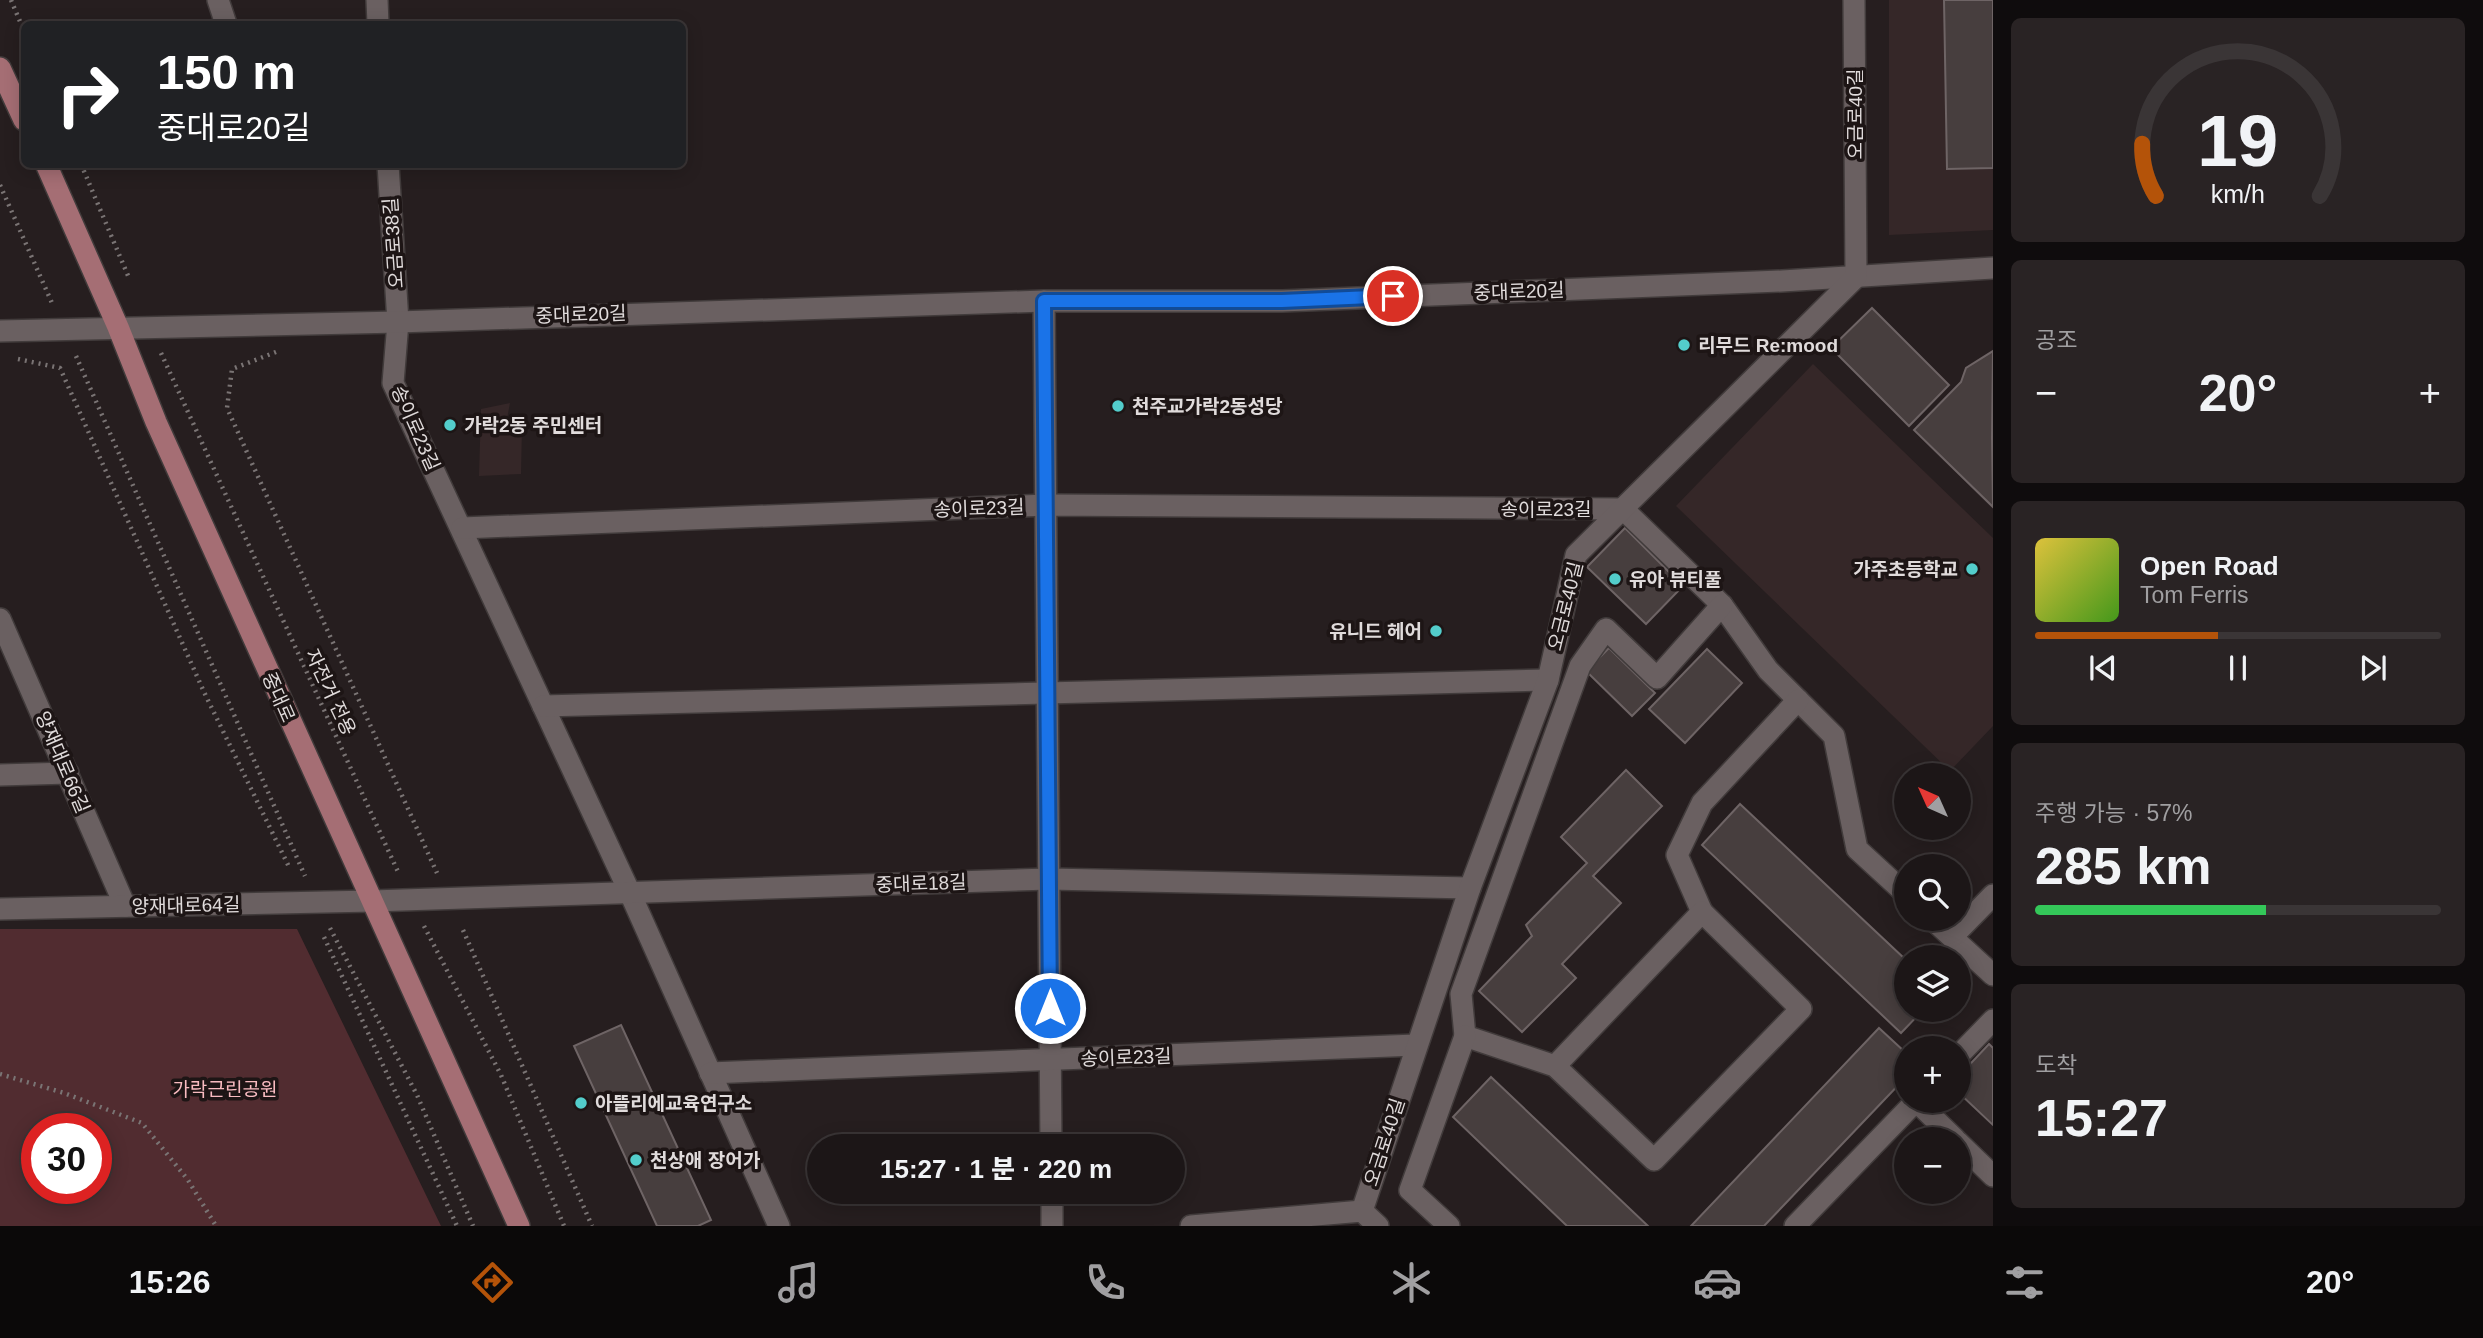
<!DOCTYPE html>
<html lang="ko">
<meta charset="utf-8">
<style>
:root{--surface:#1c1617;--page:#292324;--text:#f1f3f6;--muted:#a09fa1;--line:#3a3536;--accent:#b45309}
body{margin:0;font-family:Arial,"Noto Sans KR",sans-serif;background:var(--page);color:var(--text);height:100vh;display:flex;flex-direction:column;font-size:26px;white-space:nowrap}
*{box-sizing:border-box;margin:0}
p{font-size:23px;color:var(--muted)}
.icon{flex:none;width:38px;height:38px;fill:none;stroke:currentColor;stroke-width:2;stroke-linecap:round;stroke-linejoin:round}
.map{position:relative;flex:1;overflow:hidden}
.sheet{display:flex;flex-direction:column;gap:18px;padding:18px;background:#0f0c0d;width:490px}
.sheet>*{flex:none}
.hud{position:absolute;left:21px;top:21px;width:665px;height:147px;border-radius:10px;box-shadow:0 4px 18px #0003,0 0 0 2px var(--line);background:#202124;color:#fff;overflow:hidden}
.needle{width:46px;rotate:315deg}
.tools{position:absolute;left:1894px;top:763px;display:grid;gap:14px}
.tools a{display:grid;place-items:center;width:77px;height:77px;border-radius:50%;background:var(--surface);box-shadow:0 4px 18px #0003,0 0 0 2px var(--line);font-size:35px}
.speed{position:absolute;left:21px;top:1113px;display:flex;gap:14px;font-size:35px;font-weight:700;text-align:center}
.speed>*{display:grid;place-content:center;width:91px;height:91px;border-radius:50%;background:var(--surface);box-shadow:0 4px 18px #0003,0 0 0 2px var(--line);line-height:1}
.speed .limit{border:10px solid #d22;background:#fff;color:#111}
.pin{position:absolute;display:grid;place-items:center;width:60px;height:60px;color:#fff;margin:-30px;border:4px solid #fff;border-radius:50%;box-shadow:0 2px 7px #0007}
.me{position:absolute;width:77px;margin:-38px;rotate:0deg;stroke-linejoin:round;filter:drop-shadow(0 0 5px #0008)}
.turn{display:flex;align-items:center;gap:24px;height:147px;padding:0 21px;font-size:32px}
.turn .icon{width:91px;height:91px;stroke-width:2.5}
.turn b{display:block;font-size:49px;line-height:60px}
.big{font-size:52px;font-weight:800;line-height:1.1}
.sheet .widget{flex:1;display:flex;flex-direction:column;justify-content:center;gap:10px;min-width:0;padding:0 24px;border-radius:10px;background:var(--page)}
.sheet .dial{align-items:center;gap:0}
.dial svg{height:182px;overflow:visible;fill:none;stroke:var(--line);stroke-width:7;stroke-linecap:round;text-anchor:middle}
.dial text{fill:var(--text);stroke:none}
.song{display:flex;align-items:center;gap:21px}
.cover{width:84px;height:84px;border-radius:10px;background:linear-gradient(135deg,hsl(50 70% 55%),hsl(100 70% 35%))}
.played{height:7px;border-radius:4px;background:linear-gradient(90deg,var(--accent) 45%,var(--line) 45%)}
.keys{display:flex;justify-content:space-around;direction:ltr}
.heat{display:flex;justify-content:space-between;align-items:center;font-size:38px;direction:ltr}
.charge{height:10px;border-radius:5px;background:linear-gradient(90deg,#34c759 57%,var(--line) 0)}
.trip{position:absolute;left:807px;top:1134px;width:378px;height:70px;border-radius:35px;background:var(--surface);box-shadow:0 4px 18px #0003,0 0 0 2px var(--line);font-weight:800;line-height:70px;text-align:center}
.dock{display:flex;height:112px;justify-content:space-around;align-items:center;background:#0b0909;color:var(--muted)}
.dock .icon{width:49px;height:49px}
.dock .current{color:var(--accent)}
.dock b{font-size:32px;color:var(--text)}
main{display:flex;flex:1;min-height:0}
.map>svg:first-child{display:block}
</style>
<main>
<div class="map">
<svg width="1993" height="1226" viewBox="0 0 1993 1226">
<rect width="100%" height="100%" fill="#261e1f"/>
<!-- built -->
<g fill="#352728">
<path d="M1889 0H1993V230L1889 235Z"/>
<path d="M1813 364 1993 538V726L1950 771 1676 506Z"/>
<path d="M510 403 506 424 522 426 521 474 479 476 481 409Z"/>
</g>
<!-- green -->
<path fill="#512c30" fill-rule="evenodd" d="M0 929H297L441 1226H0ZM37 1129H96V1188H37Z"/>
<!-- building -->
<g fill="#473e3e" stroke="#6e6465" stroke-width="2">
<path d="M1944 0H1993V168L1947 169Z"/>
<path d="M1872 308 1949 385 1909 426 1831 348Z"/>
<path d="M1993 351 1992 438 1993 507 1914 430 1961 382 1966 368Z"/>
<path d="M1625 528 1683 586 1646 624 1587 567Z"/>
<path d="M1609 648 1655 693 1632 716 1586 671Z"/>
<path d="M1707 649 1742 683 1685 743 1649 709Z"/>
<path d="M1626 770 1662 806 1593 876 1621 903 1562 964 1576 978 1522 1032 1479 991 1532 936 1526 925 1587 863 1561 837Z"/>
<path d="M1740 804 1906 960V1010H1923L1901 1033 1702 845Z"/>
<path d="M621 1025 711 1220 698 1226H657L574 1046Z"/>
<path d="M1879 1028 1906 1053V1077L1764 1226H1691Z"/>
<path d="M1989 1044 1993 1048V1125L1958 1092V1077Z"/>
<path d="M1491 1077 1648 1226H1567L1453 1117Z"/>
</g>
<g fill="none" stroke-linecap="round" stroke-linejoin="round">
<defs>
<g id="minor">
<path d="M218 0 226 24"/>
<path d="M377 0 378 24"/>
<path d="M388 164 398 322 393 383 630 893 779 1226"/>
<path d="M1044 301 1051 1146"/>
<path d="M0 331 398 322 1044 301H1282L1782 281 1993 268"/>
<path d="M462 528 1046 505 1623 509 1722 605 1768 670 1834 736 1857 849 1906 894"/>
<path d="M0 619 125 906"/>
<path d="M543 706 1548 680"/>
<path d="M0 775 68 773"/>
<path d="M0 909 372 901 1049 879 1470 888"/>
<path d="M1702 912 1677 855 1702 803 1798 700"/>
<path d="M1932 919 1993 975"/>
<path d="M1952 937 1993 895"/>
<path d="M1958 1056 1993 1020"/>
<path d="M1555 1066 1702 912 1801 1009 1654 1160 1555 1066 1465 1036 1461 994 1580 666 1606 629 1657 678 1722 605"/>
<path d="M710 1073 1416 1045"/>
<path d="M1916 1101 1955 1139"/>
<path d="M1958 1142 1993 1176"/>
<path d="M1052 1192V1226"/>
<path d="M1362 1211 1470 888 1548 680 1576 555 1856 277 1854 0"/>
<path d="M1191 1226 1362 1211 1378 1226"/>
<path d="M1449 1226 1410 1190 1465 1036"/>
<path d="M1795 1226 1916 1101"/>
</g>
<g id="major">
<path d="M0 68 24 120"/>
<path d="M46 164 118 327 156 422 519 1226"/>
</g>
</defs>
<!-- minor casing -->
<use href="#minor" stroke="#413b3b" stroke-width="24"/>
<!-- major casing -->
<use href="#major" stroke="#413b3b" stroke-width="24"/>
<!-- path -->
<g stroke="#7a7474" stroke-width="4.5" stroke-dasharray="2 5" stroke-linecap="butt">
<path d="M11 0 24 31"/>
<path d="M81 164 129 278"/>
<path d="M0 185 52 303"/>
<path d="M276 352 232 369 227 408 437 873"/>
<path d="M161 353 399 874"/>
<path d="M76 356 305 876"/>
<path d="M18 359 60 368 204 692 290 869"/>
<path d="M424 926 501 1075 564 1226"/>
<path d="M330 928 417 1095 473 1226"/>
<path d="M463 930 592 1226"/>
<path d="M324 937 457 1226"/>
<path d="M0 1074 64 1093 142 1123 188 1180 216 1226"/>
</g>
<!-- minor -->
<use href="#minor" stroke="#6a6061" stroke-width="21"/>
<!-- major -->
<use href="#major" stroke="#a56e74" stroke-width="21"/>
</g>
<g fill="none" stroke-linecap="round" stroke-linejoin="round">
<defs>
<path id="route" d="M1050 1008 1044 301H1282L1393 296"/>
</defs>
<!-- route casing -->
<use href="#route" stroke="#114b97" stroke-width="18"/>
<!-- route -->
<use href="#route" stroke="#1a73e8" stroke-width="12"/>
</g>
<!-- markers -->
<g fill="#53cdcb" stroke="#1d1515" stroke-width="2.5">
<circle cx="1684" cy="345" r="7"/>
<circle cx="1118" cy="406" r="7"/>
<circle cx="450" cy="425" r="7"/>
<circle cx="1972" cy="569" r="7"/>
<circle cx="1615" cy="579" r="7"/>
<circle cx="1436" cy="631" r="7"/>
<circle cx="581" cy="1103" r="7"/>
<circle cx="636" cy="1160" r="7"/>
</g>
<g text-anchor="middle" stroke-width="7" stroke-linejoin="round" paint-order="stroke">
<!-- street labels -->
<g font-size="19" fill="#e0dbdb" stroke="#1d1515">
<text transform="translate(1855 114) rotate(-90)" y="7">오금로40길</text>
<text transform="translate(393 243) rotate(-94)" y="7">오금로38길</text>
<text transform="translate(1519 291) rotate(-2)" y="7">중대로20길</text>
<text transform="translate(581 314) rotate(-2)" y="7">중대로20길</text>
<text transform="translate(416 428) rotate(66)" y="7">송이로23길</text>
<text transform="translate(979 508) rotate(-2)" y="7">송이로23길</text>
<text x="1546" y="516">송이로23길</text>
<text transform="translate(1565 606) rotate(-76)" y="7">오금로40길</text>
<text transform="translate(331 692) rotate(65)" y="7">자전거 전용</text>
<text transform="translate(279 697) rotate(66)" y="7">중대로</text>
<text transform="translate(63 762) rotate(67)" y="7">양재대로66길</text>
<text transform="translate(921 883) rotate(-2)" y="7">중대로18길</text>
<text transform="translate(186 905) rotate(-1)" y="7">양재대로64길</text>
<text transform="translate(1126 1057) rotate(-2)" y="7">송이로23길</text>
<text transform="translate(1384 1142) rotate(-72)" y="7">오금로40길</text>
</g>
<!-- poi labels -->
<g font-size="19" font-weight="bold" fill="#e0dbdb" stroke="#1d1515" text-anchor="start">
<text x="1698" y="352">리무드 Re:mood</text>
<text x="1132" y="413">천주교가락2동성당</text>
<text x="464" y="432">가락2동 주민센터</text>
<text x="1958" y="576" text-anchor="end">가주초등학교</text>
<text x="1629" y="586">유아 뷰티풀</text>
<text x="1422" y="638" text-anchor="end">유니드 헤어</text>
<text x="595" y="1110">아뜰리에교육연구소</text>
<text x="650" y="1167">천상애 장어가</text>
</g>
<!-- park labels -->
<g font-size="19" fill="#f8bbc0" stroke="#1d1515">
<text x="225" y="1096">가락근린공원</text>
</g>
</g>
</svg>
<div class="tools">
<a><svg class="needle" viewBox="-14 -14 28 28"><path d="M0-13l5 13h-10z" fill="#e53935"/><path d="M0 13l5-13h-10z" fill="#a09fa1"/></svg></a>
<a><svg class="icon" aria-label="search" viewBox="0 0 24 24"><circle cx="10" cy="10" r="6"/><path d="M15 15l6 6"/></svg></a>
<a><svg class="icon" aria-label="layers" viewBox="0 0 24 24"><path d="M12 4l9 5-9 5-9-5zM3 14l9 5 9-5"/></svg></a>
<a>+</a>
<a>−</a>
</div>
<div class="speed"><div class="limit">30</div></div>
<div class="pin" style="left:1393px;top:296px;background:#d93025"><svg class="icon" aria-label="arrive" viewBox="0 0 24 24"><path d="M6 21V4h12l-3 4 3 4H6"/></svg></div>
<svg class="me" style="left:1050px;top:1008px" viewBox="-20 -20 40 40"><circle r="17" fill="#1a73e8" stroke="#fff" stroke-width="3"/><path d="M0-11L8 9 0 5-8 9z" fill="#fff"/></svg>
<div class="trip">15:27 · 1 분 · 220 m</div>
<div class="hud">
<div class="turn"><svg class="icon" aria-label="right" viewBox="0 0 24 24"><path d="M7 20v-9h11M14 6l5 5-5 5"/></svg><div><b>150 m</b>중대로20길</div></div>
</div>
</div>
<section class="sheet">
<div class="widget dial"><svg viewBox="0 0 100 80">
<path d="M14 69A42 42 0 1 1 86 69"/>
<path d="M14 69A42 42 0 0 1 8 46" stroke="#b45309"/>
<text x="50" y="56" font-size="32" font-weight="700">19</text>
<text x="50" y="72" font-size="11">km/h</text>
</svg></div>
<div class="widget"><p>공조</p>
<div class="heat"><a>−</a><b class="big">20°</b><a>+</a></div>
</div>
<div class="widget">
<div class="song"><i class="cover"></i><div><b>Open Road</b><p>Tom Ferris</p></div></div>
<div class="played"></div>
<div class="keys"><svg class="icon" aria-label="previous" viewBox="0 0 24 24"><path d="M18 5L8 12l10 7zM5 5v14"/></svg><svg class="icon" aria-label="pause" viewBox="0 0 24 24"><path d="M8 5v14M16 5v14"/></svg><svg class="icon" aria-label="next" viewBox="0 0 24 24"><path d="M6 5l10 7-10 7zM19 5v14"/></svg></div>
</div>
<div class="widget"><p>주행 가능 · 57%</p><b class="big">285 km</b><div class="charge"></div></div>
<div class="widget"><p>도착</p><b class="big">15:27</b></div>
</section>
</main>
<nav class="dock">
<b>15:26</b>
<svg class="icon current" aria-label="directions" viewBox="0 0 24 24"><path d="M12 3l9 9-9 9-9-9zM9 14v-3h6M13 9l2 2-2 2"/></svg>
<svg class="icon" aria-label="music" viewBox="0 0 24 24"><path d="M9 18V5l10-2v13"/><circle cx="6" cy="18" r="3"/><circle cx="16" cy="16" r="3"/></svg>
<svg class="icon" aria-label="phone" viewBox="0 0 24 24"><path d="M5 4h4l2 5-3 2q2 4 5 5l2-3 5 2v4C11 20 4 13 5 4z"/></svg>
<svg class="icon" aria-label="climate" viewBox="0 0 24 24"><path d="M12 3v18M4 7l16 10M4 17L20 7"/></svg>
<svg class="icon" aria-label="car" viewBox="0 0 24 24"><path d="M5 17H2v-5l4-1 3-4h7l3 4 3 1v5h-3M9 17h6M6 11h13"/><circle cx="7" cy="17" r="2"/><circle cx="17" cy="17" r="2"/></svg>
<svg class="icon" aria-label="filters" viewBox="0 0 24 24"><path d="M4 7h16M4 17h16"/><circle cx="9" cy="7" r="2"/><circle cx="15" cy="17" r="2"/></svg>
<b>20°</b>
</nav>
